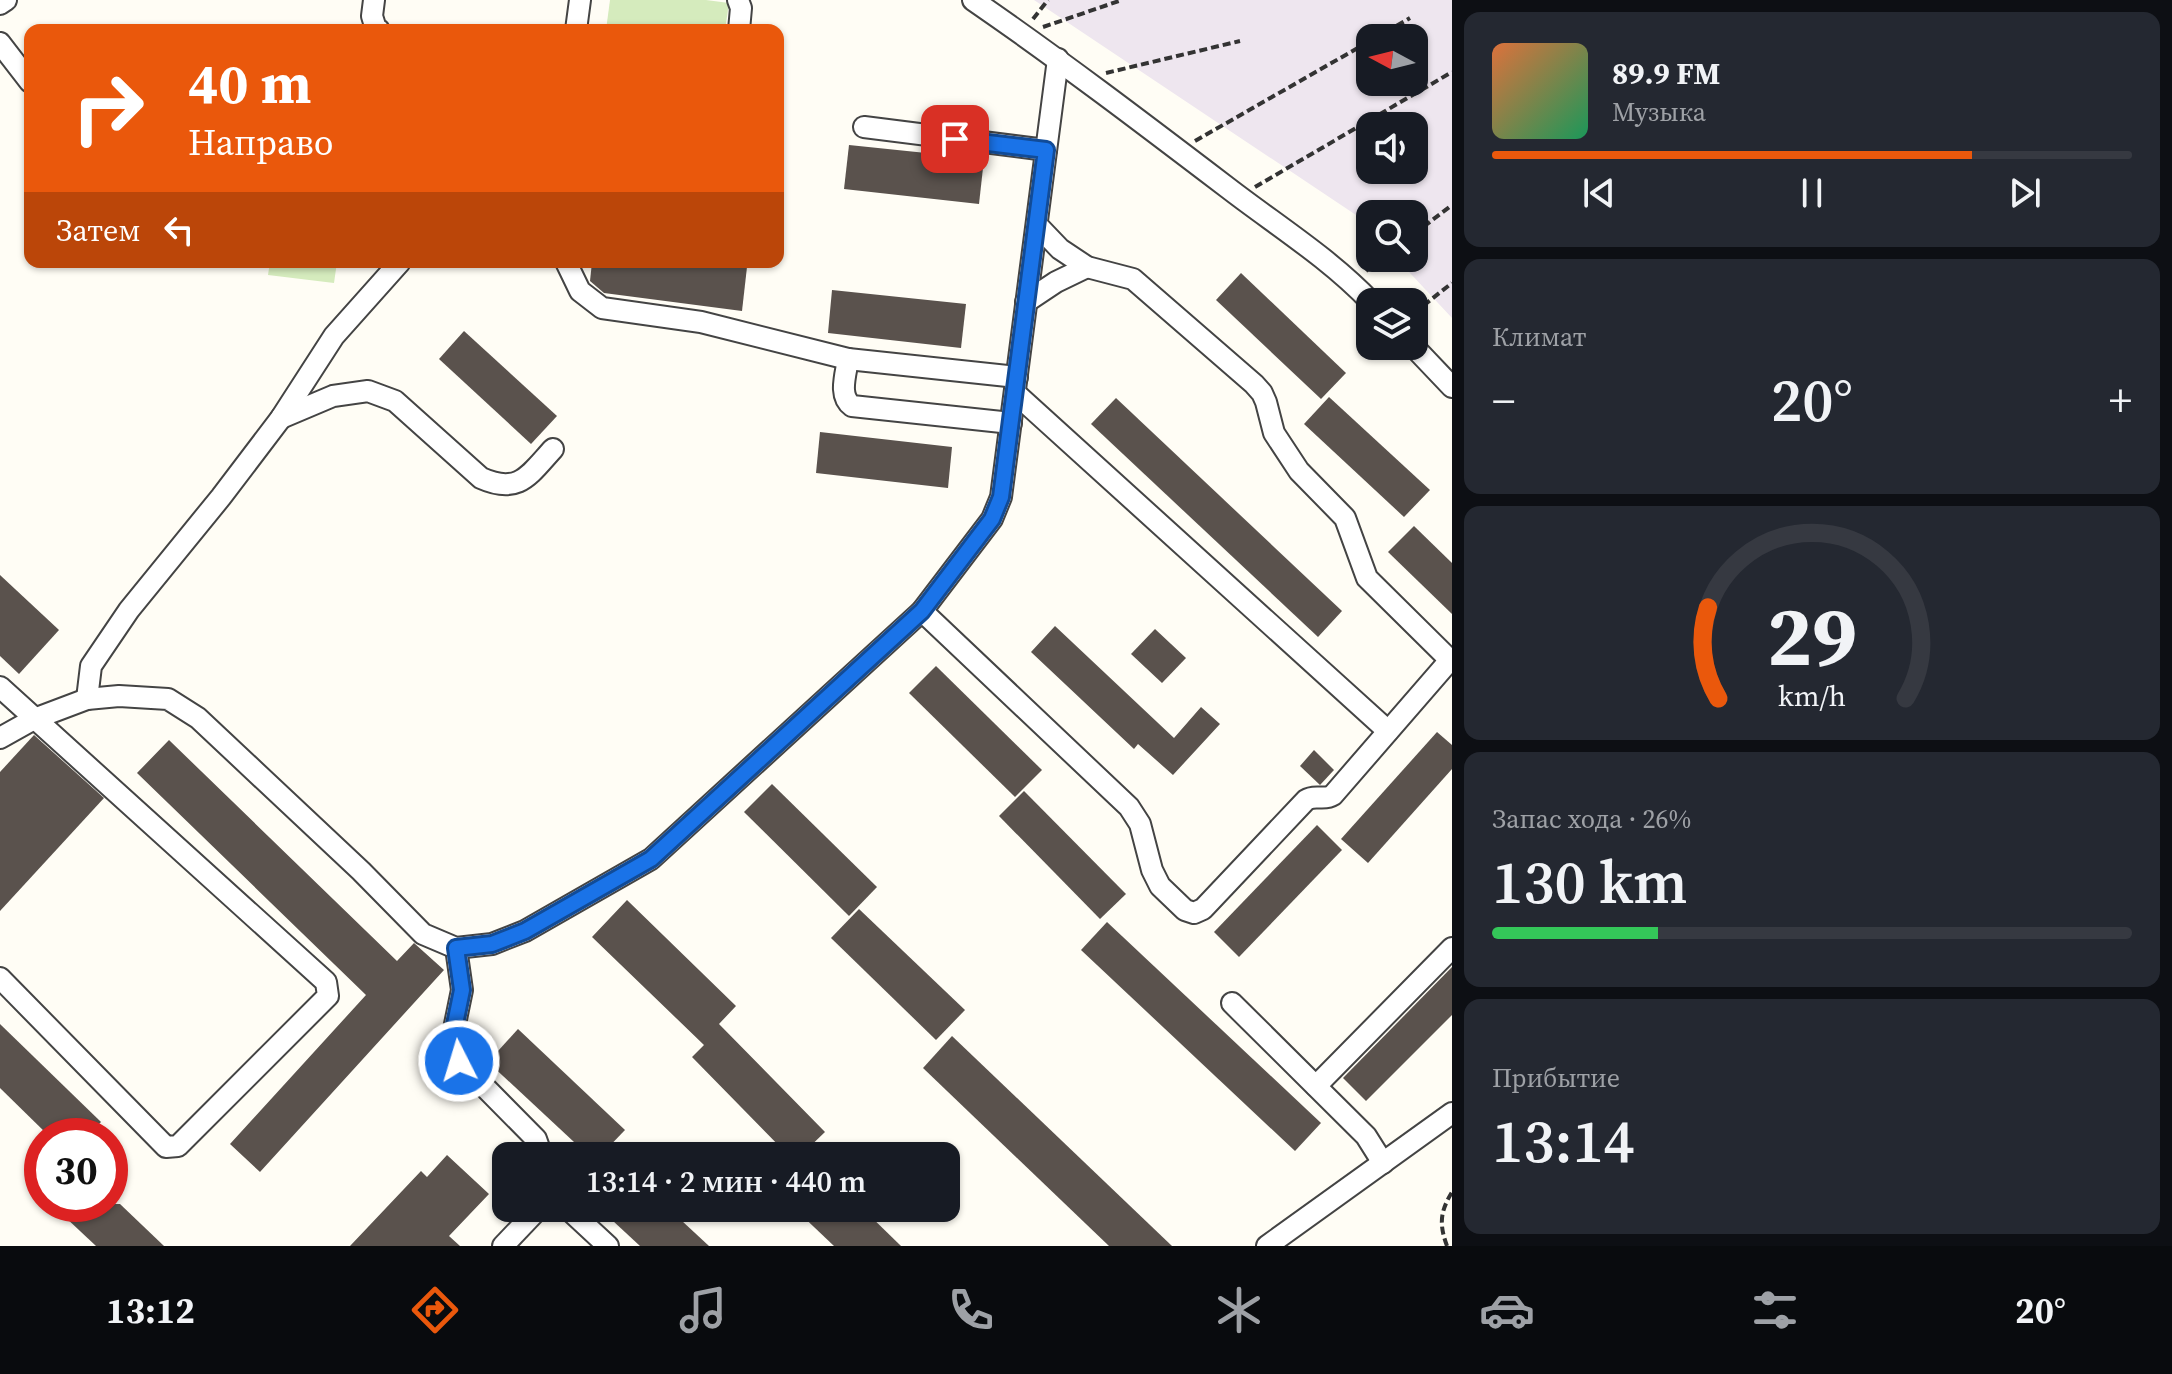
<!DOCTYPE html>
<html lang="ru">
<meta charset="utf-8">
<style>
:root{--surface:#171b24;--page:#242831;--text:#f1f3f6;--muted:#9ea1a6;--line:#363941;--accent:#ea580c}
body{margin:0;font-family:"Source Serif 4",serif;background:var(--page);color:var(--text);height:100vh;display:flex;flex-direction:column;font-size:30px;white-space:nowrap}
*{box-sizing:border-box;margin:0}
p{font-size:26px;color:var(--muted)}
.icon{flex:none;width:44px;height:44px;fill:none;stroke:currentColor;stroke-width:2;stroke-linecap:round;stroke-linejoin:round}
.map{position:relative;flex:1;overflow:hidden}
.panel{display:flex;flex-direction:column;gap:12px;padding:12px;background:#0d0f14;width:720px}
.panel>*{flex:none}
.top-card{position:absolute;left:24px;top:24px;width:760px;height:244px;border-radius:16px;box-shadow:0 2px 6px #0004;background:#ea580c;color:#fff;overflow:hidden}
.needle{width:52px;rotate:277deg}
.fabs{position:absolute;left:1356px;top:24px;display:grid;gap:16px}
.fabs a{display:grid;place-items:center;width:72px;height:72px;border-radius:16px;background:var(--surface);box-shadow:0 2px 6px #0004;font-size:40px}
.speed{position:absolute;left:24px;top:1118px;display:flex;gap:16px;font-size:40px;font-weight:700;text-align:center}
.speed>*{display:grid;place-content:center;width:104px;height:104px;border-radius:50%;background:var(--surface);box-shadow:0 2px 6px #0004;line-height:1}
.speed .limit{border:12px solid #d22;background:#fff;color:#111}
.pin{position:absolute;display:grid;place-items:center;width:68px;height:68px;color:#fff;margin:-34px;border-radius:16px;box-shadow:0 4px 12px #0006}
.me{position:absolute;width:88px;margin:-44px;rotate:355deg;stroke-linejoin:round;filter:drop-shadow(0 0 6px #0008)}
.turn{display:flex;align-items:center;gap:28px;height:168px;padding:0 32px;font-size:36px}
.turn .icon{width:104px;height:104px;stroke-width:2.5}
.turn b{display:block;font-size:56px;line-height:68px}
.then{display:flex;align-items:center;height:76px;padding:0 32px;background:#0003;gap:16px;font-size:30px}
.big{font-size:60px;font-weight:600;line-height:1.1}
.panel .widget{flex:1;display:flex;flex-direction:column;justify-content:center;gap:12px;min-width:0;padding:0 28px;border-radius:16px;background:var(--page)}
.panel .dial{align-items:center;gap:0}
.dial svg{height:208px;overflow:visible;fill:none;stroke:var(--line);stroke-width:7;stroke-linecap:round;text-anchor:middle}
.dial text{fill:var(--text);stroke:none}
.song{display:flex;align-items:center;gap:24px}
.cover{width:96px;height:96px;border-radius:12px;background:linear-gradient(135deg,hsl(20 70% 55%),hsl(150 70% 35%))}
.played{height:8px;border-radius:4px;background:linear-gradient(90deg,var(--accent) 75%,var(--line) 75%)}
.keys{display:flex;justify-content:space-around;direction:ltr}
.heat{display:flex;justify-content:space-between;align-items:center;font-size:44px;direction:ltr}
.charge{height:12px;border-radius:6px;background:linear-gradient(90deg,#34c759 26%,var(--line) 0)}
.trip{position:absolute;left:492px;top:1142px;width:468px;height:80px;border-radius:16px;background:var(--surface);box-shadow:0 2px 6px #0004;font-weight:600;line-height:80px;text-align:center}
.dock{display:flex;height:128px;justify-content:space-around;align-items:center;background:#090b0e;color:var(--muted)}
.dock .icon{width:56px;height:56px}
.dock .active{color:var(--accent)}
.dock b{font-size:36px;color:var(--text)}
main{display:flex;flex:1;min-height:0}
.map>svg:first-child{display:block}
</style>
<main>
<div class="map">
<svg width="1452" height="1246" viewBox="0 0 1452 1246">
<rect width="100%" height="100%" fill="#fffdf5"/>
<!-- industrial -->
<path fill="#eee6ef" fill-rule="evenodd" d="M1034 0H1452V318L1396 258H1414V214H1370V230L1356 215ZM1370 38H1414V82H1370ZM1370 126H1414V170H1370Z"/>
<!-- green -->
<g fill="#d5ebbd">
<path d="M610 0H706L729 3 725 30H606Z"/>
<path d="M270 262H337L334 283 268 275Z"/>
</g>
<!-- building -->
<g fill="#5a524d">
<path d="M849 145 984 159 979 204 844 189Z"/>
<path d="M592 262H708L747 267 742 311 604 293 590 281Z"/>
<path d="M1241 273 1346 373 1321 399 1216 300Z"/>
<path d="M832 290 966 304 961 348 828 333Z"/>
<path d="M464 331 557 416 531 444 439 359Z"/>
<path d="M1329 397 1430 490 1404 517 1304 424Z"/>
<path d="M1116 398 1342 611 1318 637 1091 424Z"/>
<path d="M820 432 952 447 948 488 816 473Z"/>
<path d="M1414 526 1452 563V614L1388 552Z"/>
<path d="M0 575 59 630 19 674 0 656Z"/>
<path d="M1055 626 1174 738 1201 707 1220 724 1173 775 1138 744 1134 749 1031 652Z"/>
<path d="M1155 629 1186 658 1162 683 1131 654Z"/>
<path d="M936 666 1042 770 1015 797 909 693Z"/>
<path d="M1437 732 1452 745V769L1368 863 1341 839Z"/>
<path d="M34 735 104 798 0 911V772Z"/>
<path d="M169 740 397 961 414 943 444 970 260 1172 230 1144 366 995 137 773Z"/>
<path d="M1314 750 1334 770 1320 785 1300 766Z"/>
<path d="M772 784 877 887 849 916 744 812Z"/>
<path d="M1024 791 1126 894 1100 919 999 816Z"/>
<path d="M1317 825 1342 850 1239 957 1214 932Z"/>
<path d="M627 900 736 1006 719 1024 825 1132 800 1156H789L692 1057 704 1045 592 937Z"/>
<path d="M859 909 965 1010 936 1040 831 938Z"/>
<path d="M1107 922 1321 1123 1295 1151 1081 950Z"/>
<path d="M1452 967V1015L1366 1101 1343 1078Z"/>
<path d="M0 1024 101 1122 87 1136H49L0 1088Z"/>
<path d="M518 1029 625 1130 600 1156H589L488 1062Z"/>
<path d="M952 1036 1172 1246H1109L923 1068Z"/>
<path d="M447 1155 489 1194 449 1236 460 1246H350L421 1171 427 1177Z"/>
<path d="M76 1204H120L164 1246H96L64 1216Z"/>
<path d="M599 1208H668L709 1246H640Z"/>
<path d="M794 1208H862L901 1246H834Z"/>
</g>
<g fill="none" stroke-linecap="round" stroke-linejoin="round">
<defs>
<g id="minor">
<path d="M374 0 372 16 376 29 379 30"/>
<path d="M738 0 741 8 739 30"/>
<path d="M973 0C1060 60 1144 124 1228 188 1276 225 1329 258 1371 302"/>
<path d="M0 4 6 0"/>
<path d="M576 30 580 0"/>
<path d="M0 43 30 82"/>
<path d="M864 127 1046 150"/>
<path d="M1037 225 1060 249 1087 267 1133 279 1254 384 1262 393 1266 402 1274 433 1299 471 1345 518 1367 578 1452 662"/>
<path d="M566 262 580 291 602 308 701 322 848 359"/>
<path d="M1026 302 1056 282 1087 267"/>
<path d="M1413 346 1452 387"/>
<path d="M1015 393 1388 731"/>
<path d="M281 418 333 396 368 391 395 401 481 478C519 495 529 475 553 449"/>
<path d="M1011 423 852 406C838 396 846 374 848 359L1017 377"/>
<path d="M922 611 1129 807 1140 824 1152 870 1160 886 1185 910 1194 913 1203 909 1306 800C1315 794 1324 801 1333 795L1450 660"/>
<path d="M0 687 326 982 328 996 178 1146 166 1147 0 978"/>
<path d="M87 699 91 666 129 610 221 497 281 418 334 336 400 262"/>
<path d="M0 738 34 719 87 699 119 696 168 699 198 718 361 871 423 934 456 948 492 944 525 931 651 859 922 611 992 519 1001 497 1058 59"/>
<path d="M456 948 462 990 454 1029 459 1061 536 1139 542 1156"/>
<path d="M1232 1003 1366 1136 1383 1163"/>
<path d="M1316 1086 1452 948"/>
<path d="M567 1208 608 1246"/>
<path d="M503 1246 539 1208"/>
<path d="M1267 1246 1452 1113"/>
</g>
</defs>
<!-- minor casing -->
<use href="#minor" stroke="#444" stroke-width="24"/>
<!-- path -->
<g stroke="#333" stroke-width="4" stroke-dasharray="8 4" stroke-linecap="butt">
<path d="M1033 19 1048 0"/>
<path d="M1043 27 1122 0"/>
<path d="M1376 38 1410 18"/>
<path d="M1106 73 1240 41"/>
<path d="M1195 141 1370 41"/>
<path d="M1255 187 1452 72"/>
<path d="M1414 234 1452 205"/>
<path d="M1366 271 1382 258"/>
<path d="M1414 313 1452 283"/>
<path d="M1447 1246C1439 1224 1440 1212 1452 1192"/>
</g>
<!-- minor -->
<use href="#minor" stroke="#fff" stroke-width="20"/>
</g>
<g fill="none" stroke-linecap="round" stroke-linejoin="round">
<defs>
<path id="route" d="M459 1061 454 1029 462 990 456 948 492 944 525 931 651 859 922 611 992 519 1001 497 1046 150 955 139"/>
</defs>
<!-- route casing -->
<use href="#route" stroke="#114b97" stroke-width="20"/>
<!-- route -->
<use href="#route" stroke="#1a73e8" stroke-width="14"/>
</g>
</svg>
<div class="fabs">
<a><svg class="needle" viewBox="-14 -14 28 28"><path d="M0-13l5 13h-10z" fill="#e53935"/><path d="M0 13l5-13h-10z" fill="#9ea1a6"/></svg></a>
<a><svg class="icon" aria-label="sound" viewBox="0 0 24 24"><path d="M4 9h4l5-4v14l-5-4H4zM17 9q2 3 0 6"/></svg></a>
<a><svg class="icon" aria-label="search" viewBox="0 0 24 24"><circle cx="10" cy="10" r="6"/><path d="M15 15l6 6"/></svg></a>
<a><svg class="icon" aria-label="layers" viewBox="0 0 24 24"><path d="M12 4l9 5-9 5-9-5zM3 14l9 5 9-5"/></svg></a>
</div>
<div class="speed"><div class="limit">30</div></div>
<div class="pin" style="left:955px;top:139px;background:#d93025"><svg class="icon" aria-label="arrive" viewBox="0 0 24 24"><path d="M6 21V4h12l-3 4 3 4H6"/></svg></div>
<svg class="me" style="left:459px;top:1061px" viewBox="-20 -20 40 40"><circle r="17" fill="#1a73e8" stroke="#fff" stroke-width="3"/><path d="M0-11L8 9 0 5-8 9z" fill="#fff"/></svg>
<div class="trip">13:14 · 2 мин · 440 m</div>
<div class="top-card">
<div class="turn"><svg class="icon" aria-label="right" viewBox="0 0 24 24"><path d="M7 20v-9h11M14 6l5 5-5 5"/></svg><div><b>40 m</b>Направо</div></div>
<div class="then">Затем<svg class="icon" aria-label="left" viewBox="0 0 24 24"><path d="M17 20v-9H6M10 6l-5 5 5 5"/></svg></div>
</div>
</div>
<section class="panel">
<div class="widget">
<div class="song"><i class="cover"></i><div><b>89.9 FM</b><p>Музыка</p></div></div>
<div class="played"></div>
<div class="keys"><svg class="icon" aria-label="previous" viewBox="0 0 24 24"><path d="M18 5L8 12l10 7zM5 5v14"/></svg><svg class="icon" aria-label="pause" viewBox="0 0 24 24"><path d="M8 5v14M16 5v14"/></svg><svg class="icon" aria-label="next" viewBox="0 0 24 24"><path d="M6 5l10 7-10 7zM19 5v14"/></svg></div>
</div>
<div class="widget"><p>Климат</p>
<div class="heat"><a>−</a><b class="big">20°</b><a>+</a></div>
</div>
<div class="widget dial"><svg viewBox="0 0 100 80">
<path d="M14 69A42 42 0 1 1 86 69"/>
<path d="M14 69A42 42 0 0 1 10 34" stroke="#ea580c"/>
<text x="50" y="56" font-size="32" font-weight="700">29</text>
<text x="50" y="72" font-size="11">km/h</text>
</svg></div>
<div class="widget"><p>Запас хода · 26%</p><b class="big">130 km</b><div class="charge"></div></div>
<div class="widget"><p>Прибытие</p><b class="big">13:14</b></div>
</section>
</main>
<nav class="dock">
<b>13:12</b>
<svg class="icon active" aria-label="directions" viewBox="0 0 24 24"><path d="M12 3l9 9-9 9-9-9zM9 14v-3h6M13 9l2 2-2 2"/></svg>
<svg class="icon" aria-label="music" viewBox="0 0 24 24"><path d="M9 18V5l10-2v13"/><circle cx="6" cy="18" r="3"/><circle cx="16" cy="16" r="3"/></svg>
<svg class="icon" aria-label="phone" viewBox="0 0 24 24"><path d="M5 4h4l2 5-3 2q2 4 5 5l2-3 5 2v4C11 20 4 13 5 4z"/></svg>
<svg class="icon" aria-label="climate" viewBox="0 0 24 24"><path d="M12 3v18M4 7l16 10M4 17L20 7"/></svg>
<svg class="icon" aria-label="car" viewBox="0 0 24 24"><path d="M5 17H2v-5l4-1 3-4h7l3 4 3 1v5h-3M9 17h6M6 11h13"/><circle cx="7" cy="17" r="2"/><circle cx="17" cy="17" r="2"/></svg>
<svg class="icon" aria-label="filters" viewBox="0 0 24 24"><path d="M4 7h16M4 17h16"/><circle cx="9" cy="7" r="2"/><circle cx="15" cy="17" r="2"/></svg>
<b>20°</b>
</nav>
